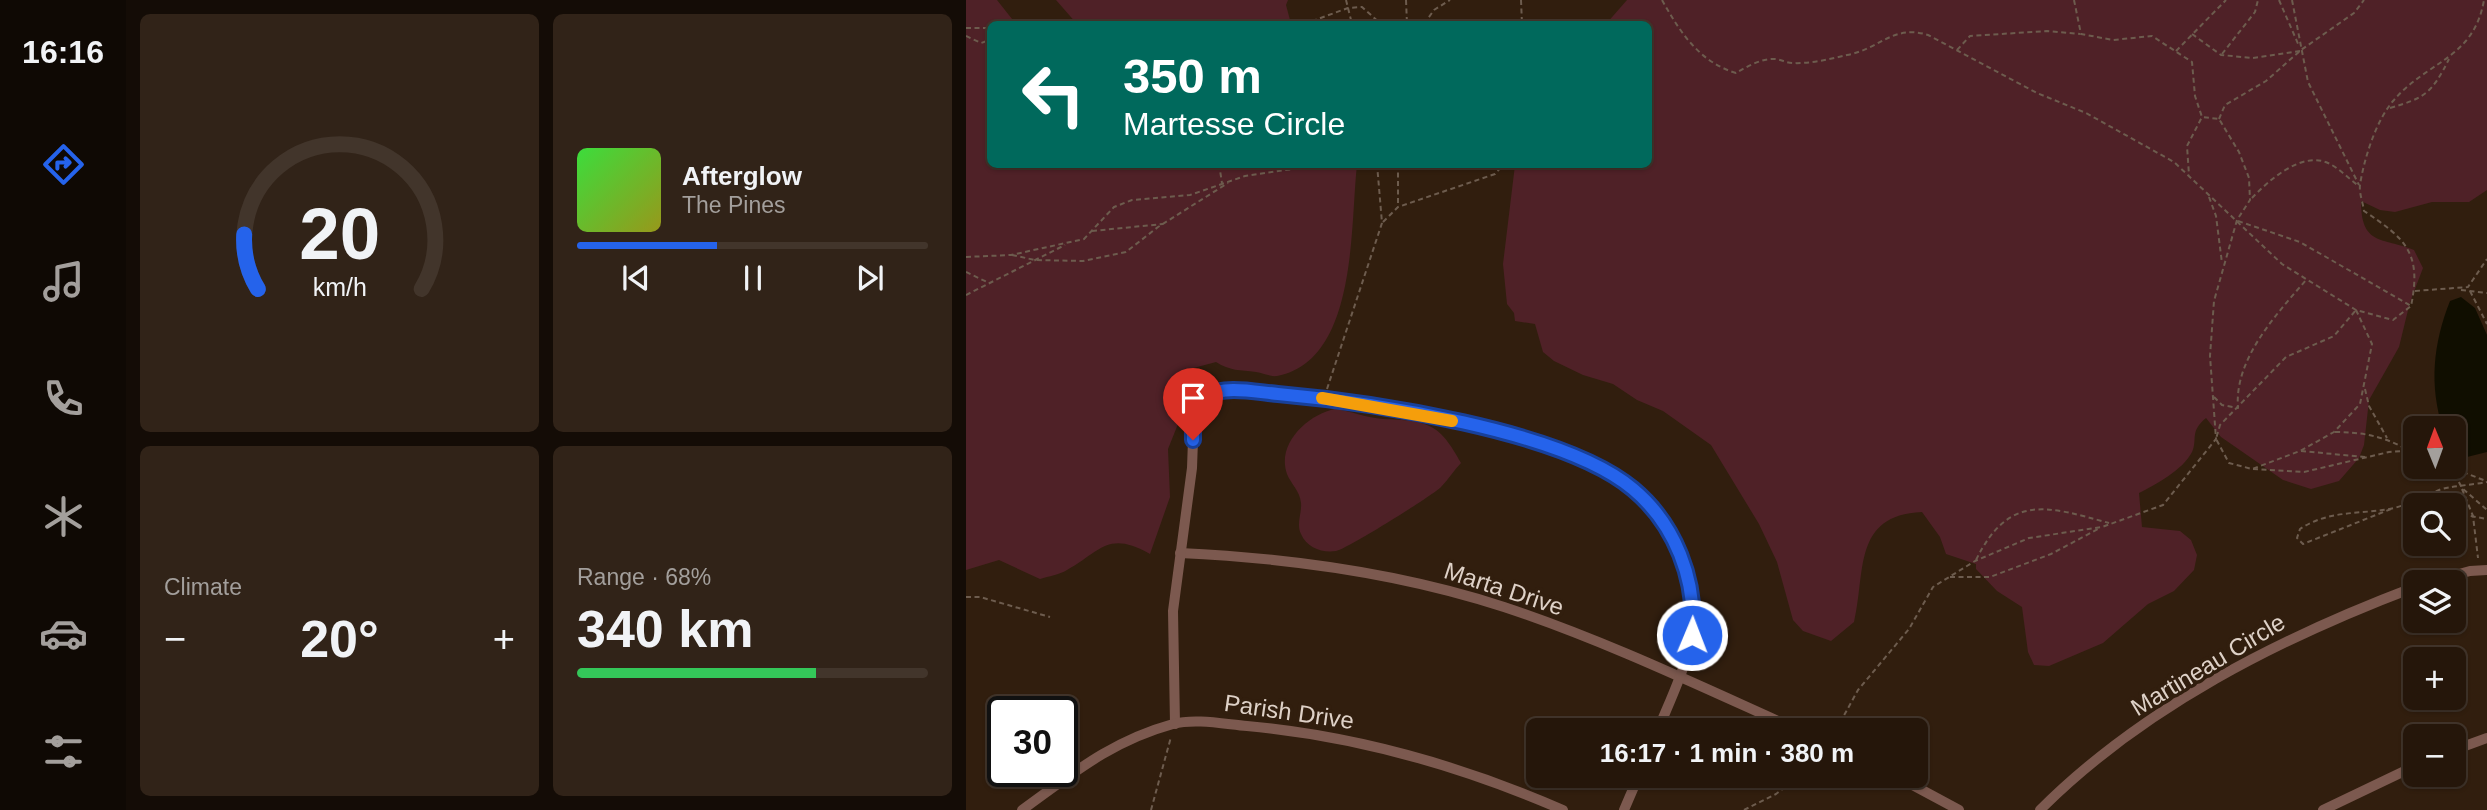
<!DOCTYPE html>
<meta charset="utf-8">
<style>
:root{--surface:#25160a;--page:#312318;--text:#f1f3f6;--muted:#a39f9c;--line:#42352b;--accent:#2563eb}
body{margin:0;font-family:Helvetica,sans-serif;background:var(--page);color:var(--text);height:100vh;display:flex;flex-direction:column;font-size:26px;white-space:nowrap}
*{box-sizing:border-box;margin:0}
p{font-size:23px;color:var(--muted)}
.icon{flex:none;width:38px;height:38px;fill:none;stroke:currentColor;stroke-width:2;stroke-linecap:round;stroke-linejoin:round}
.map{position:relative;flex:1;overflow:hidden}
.sheet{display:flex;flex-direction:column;gap:14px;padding:14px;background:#140c06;width:840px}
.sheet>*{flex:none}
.hud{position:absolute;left:21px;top:21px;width:665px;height:147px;border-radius:10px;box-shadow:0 2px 5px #0004,0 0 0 2px var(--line);background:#00695c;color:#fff;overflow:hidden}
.needle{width:46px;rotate:359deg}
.buttons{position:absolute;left:1437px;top:416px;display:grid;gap:14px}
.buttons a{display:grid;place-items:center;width:63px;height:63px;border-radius:10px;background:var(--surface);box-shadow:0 2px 5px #0004,0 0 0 2px var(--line);font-size:35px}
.speed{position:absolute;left:21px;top:696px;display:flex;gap:14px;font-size:35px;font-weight:700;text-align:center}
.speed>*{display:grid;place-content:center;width:91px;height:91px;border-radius:50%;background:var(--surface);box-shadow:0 2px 5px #0004,0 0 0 2px var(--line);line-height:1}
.speed .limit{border:4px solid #111;border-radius:10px;background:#fff;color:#111}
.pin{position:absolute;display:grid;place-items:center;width:60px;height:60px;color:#fff;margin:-72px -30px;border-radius:50% 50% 50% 0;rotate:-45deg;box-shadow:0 0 7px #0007}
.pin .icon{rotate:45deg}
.me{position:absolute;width:77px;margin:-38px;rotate:1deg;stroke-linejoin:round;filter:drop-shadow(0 0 5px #0008)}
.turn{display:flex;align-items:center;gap:24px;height:147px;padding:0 21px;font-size:32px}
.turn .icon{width:91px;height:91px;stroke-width:2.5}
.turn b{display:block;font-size:49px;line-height:60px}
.big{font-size:52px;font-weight:800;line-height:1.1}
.sheet .card{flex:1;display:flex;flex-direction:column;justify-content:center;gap:10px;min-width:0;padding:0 24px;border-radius:10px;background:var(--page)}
.sheet .dial{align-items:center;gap:0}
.dial svg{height:182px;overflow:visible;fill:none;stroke:var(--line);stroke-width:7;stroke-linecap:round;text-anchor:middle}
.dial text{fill:var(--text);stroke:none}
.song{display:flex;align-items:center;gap:21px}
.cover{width:84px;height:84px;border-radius:10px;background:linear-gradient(135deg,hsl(120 70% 55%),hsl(60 70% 35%))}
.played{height:7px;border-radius:4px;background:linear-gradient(90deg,var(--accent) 40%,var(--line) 40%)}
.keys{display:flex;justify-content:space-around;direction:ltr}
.heat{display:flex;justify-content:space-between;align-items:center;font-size:38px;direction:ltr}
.charge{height:10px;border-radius:5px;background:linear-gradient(90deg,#34c759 68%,var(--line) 0)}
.sheet .tiles{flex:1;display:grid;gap:14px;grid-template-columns:repeat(2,1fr)}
.trip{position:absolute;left:560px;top:718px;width:402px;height:70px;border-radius:10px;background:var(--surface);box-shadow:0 2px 5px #0004,0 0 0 2px var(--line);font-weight:800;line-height:70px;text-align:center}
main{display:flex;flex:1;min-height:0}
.dock{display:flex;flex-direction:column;width:126px;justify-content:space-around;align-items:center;background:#0f0904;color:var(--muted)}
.dock .icon{width:49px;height:49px}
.dock .active{color:var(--accent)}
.dock b{font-size:32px;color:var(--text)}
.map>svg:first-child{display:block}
</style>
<main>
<nav class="dock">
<b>16:16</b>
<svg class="icon active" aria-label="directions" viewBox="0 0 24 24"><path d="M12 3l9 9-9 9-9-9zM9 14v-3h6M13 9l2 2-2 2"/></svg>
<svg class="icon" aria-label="music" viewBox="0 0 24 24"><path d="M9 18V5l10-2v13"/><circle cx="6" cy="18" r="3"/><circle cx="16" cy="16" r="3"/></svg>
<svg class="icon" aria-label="phone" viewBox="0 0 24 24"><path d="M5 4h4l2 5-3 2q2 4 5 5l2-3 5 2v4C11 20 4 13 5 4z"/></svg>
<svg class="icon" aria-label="climate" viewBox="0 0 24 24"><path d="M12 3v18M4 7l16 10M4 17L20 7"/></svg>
<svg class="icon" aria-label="car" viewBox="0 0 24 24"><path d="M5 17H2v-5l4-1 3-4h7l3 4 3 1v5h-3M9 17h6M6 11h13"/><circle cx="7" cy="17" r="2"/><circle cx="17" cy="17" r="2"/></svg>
<svg class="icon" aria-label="filters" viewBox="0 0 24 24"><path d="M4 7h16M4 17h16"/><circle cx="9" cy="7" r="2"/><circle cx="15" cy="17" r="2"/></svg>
</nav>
<section class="sheet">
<div class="tiles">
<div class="card dial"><svg viewBox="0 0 100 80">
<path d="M14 69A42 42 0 1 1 86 69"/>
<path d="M14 69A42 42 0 0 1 8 45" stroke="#2563eb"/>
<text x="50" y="56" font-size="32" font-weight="700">20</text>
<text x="50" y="72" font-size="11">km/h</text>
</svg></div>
<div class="card">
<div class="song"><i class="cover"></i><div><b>Afterglow</b><p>The Pines</p></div></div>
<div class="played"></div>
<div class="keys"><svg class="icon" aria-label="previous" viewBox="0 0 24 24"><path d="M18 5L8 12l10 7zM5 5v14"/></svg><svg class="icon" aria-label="pause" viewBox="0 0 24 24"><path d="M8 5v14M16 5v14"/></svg><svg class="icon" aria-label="next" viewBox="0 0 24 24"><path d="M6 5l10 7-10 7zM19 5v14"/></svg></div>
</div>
<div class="card"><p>Climate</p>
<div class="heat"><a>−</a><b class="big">20°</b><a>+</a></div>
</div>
<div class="card"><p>Range · 68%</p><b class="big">340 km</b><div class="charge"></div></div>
</div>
</section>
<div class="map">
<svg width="1521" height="810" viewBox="0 0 1521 810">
<rect width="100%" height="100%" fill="#311e0e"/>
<!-- green -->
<g fill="#4f2127">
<path d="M0 0H31L50 24H24V164L391 165C384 225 392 361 311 376 305 377 297 373 290 372 274 370 264 371 250 362L220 370 213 376 212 424 202 449 204 497 184 554C142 530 135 551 101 570 93 575 83 576 74 579L33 560 0 570Z"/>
<path d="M90 0H322L320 5 324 20 329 24H111Z"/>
<path d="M661 0H1521V190L1503 202H1466L1429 212 1414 210 1395 201C1395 246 1416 237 1448 250L1457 268 1444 302 1433 347 1403 400 1398 445 1393 458 1373 481 1345 489 1317 480 1255 437 1240 418C1223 432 1232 439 1226 452 1217 470 1189 485 1173 493L1176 527 1214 531 1225 540 1231 555 1228 570 1208 591 1182 604 1137 643 1083 666 1068 665 1062 652 1056 607 1031 591 1010 569V564L980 554 974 537 956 512C886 515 900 573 888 622L865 641 837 631 827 620 811 562 793 524 745 445 697 411 671 400 647 384 617 375 588 361 577 352 569 324 549 321 548 313 541 304 537 264 549 165 682 164V24H640Z"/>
<path d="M369 409C385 411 401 418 417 419 461 421 473 422 495 463 488 470 482 480 475 487 466 496 379 550 370 551 356 553 341 548 335 534 330 524 336 513 335 503 334 491 325 484 321 474 310 443 343 414 369 409Z"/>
</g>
<!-- water -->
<path fill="#100e00" d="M1495 297 1509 308 1521 335V452L1493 459 1488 451V429H1477C1463 385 1467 344 1484 301Z"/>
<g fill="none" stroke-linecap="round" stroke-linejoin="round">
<!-- path -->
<g stroke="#6d5c4e" stroke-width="2" stroke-dasharray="5 3.5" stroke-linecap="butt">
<path d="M380 0 386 24"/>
<path d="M440 0 441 24"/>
<path d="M555 0 556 24"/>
<path d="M696 0C714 32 733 62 770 73 782 66 796 58 810 59 816 60 821 63 826 63 844 64 864 59 881 55 914 49 927 24 962 35L1071 93 1120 113 1208 162 1316 264 1390 310 1427 320 1445 306C1456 253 1440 239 1398 211 1397 203 1393 193 1394 185 1398 159 1410 120 1428 100 1461 61 1508 59 1518 0"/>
<path d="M1108 0 1115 34 1147 40 1186 36 1226 62 1229 96 1236 117 1221 146 1223 175"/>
<path d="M1313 0 1333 46"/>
<path d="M1326 0 1342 82 1393 185"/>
<path d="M56 24H72"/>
<path d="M338 24 382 8 396 7 415 24"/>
<path d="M458 24 468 10 484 0"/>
<path d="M0 28H24"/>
<path d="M1226 34 1255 55 1287 58 1334 51"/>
<path d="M0 36 15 43 24 40"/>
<path d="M991 50 1004 36 1081 31 1114 34"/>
<path d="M1210 51 1260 0"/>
<path d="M1256 54 1289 12 1292 0"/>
<path d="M1424 108C1459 98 1466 93 1483 59"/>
<path d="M1253 119 1259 105 1300 81 1335 50 1388 13 1398 0"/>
<path d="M253 164 256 183"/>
<path d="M432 164V206"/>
<path d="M1243 197 1250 216 1256 263"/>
<path d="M1286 198C1302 181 1335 151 1362 163 1373 168 1383 179 1393 186"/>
<path d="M1272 221 1334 242 1445 306"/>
<path d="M417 222 432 207 529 174 538 164"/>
<path d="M126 231 197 224"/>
<path d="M46 255 69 260 117 261 160 252 192 227 262 183"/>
<path d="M0 257 45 255 118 239 148 207 166 200 224 195 279 176 361 164"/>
<path d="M0 272 21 282"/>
<path d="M1495 290 1521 293"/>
<path d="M1449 291 1502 287 1521 259"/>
<path d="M1504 291 1521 324"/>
<path d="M0 295 99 245"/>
<path d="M1390 310 1406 344 1394 404 1368 432 1334 451 1286 469 1263 463 1250 439 1254 425 1320 357 1368 336Z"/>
<path d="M361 389 416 223 411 164"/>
<path d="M1399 389 1403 406 1421 438"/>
<path d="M1248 397 1256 405 1272 408C1268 359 1310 315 1340 280"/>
<path d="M1369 432C1395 432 1417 436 1440 449"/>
<path d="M1335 451 1399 457"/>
<path d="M1485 467 1496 488 1521 510"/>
<path d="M1287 469 1338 472 1423 452 1449 450"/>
<path d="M1489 469 1520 481"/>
<path d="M1496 489 1507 516 1512 558"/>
<path d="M1438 505 1449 508"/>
<path d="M1425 509 1337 544 1331 538 1334 529C1364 509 1396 515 1428 508 1444 504 1458 496 1473 490 1483 486 1507 485 1521 482"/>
<path d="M1488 513 1521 519"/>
<path d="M1010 560C1043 493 1081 506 1143 523"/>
<path d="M984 577H1024L1085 554 1132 529"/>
<path d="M0 597H14L84 617"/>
<path d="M870 730 892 690 943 629 967 587 1009 561 1063 538 1136 527 1197 505 1250 439 1244 356 1248 301 1271 220 1284 200 1283 178 1273 152 1253 119 1236 117"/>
<path d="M185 810 205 737"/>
<path d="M778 810 810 794 835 775"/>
</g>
<!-- minor -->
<g stroke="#7c594f" stroke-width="10">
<path d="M214 553C322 558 434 573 538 607 638 640 736 687 832 730"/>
<path d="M1460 583 1504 571 1521 570"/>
<path d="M209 724 207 611 226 468 228 412 236 398 252 391 268 390C357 398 443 410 530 433 574 444 620 456 658 482 700 511 729 568 727 619 726 657 706 695 692 730"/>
<path d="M1488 750 1521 738"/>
<path d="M928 775 993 810"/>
<path d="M56 810C106 774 145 741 207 724 229 718 258 724 281 726 391 736 496 766 597 810"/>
<path d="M658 810 673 775"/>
<path d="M1074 810C1177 707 1314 638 1449 587"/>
<path d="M1357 810 1449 766"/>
</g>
</g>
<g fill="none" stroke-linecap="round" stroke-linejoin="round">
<defs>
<path id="route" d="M227 440C227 426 225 404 239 396 260 385 289 392 312 394 403 402 597 430 667 489 709 524 731 580 726 635"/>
</defs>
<!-- route casing -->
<use href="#route" stroke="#184099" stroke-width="18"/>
<!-- route -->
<use href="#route" stroke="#2563eb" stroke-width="12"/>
<!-- slow -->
<path stroke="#f59e0b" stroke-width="12" d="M356 398 486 421"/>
</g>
<g text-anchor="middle" stroke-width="7" stroke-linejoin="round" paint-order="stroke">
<!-- street labels -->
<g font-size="24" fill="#ded1c7" stroke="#311e0e">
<text transform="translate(538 589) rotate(18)" y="8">Marta Drive</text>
<text transform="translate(1242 665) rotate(-31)" y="8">Martineau Circle</text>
<text transform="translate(323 712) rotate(8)" y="8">Parish Drive</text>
</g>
</g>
</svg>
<div class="buttons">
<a><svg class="needle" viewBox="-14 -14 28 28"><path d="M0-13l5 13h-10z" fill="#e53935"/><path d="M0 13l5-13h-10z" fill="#a39f9c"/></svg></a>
<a><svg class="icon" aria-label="search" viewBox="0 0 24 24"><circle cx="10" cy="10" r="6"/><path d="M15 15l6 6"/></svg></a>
<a><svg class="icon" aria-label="layers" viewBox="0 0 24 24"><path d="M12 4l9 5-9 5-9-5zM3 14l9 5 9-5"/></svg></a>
<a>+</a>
<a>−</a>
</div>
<div class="speed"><div class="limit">30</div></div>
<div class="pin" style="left:227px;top:440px;background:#d93025"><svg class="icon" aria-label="arrive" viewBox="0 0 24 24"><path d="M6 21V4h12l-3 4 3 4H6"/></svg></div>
<svg class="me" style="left:726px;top:635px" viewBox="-20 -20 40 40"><circle r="17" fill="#2563eb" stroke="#fff" stroke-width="3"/><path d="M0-11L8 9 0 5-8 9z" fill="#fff"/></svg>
<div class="trip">16:17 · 1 min · 380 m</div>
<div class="hud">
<div class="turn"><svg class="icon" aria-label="left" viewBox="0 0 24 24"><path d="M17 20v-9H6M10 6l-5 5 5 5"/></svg><div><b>350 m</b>Martesse Circle</div></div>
</div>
</div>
</main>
